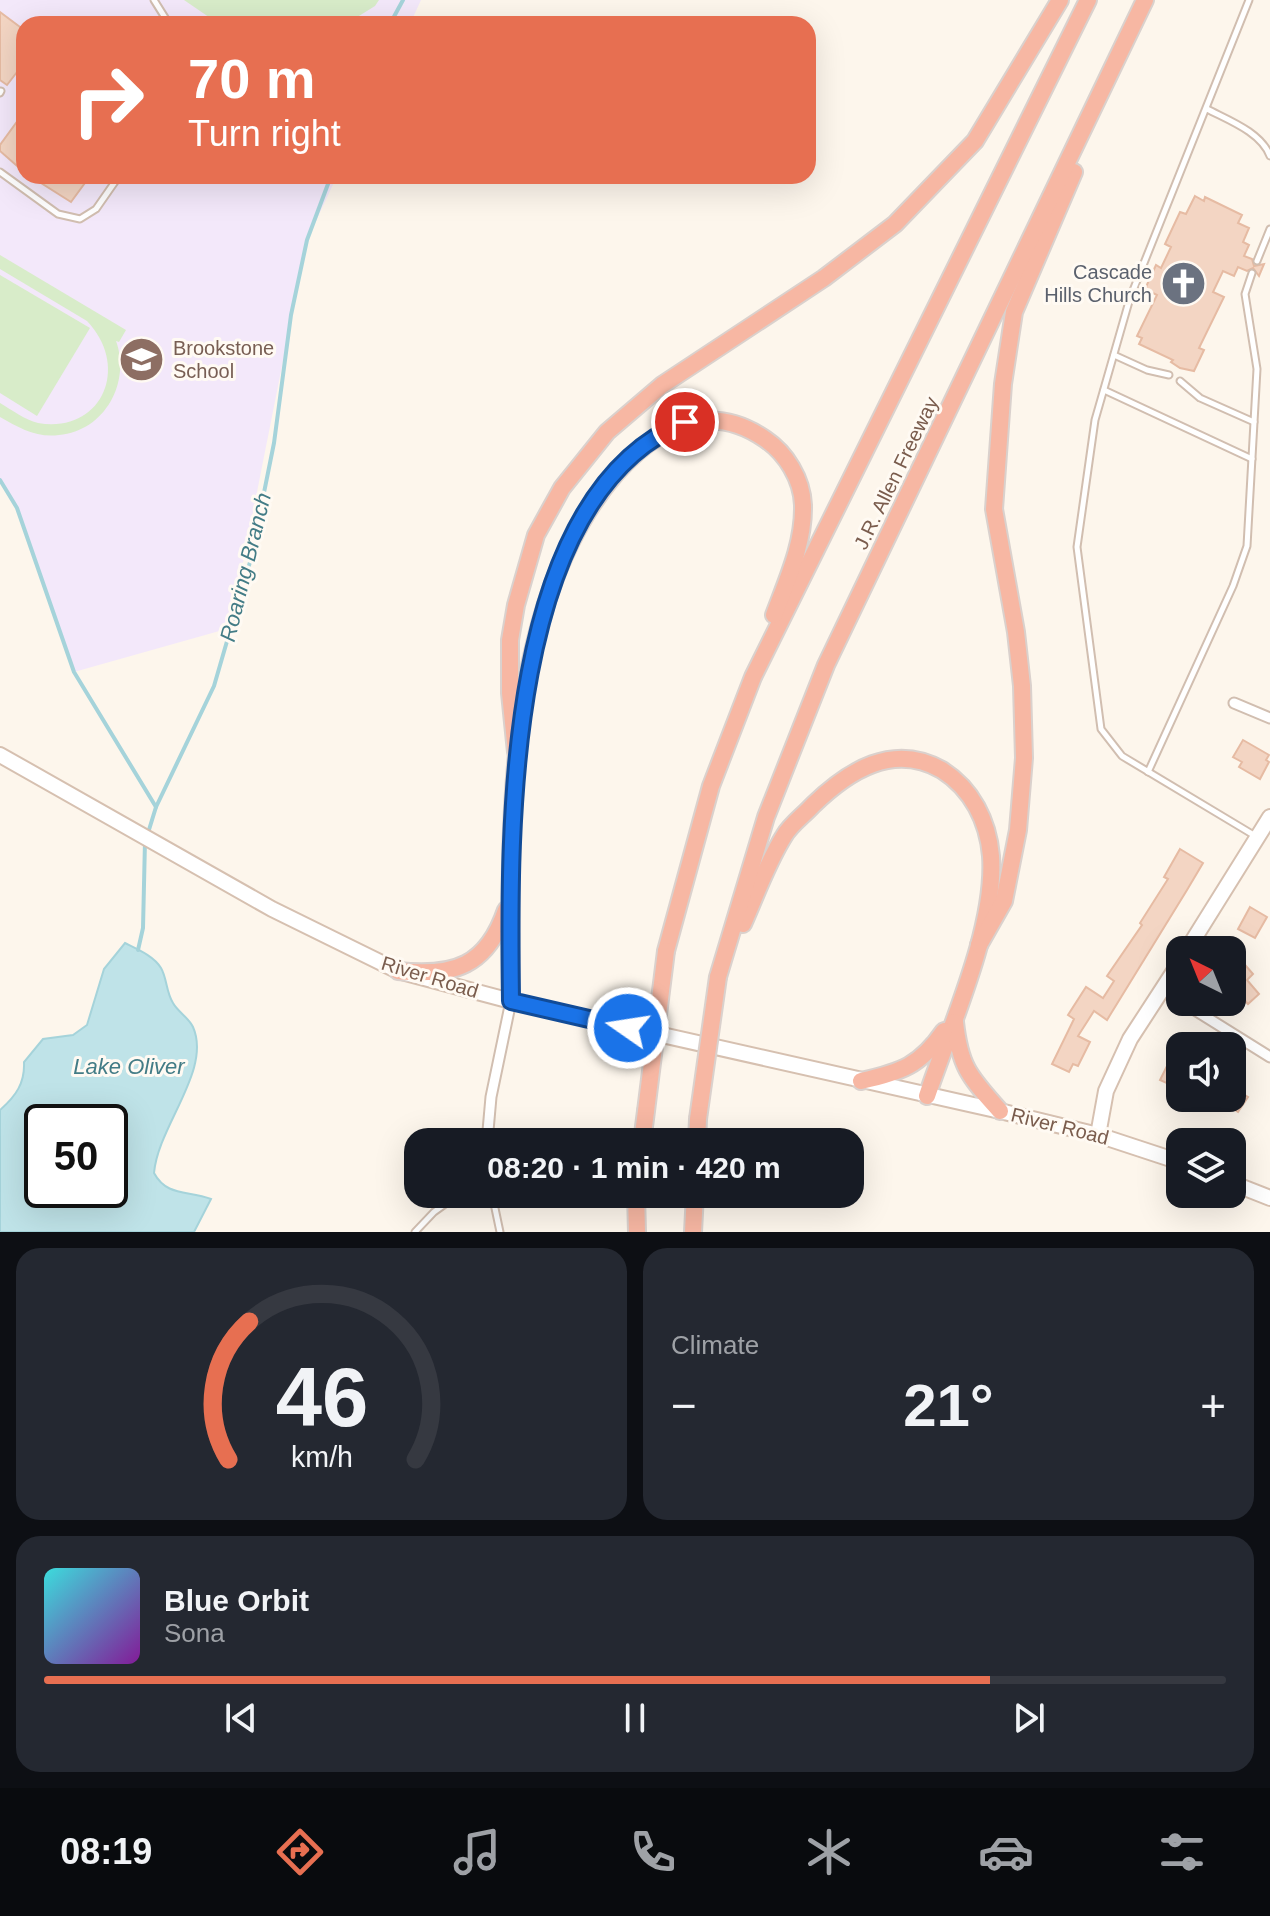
<!DOCTYPE html>
<meta charset="utf-8">
<style>
:root{--surface:#171b24;--page:#242831;--text:#f1f3f6;--muted:#9ea1a6;--line:#363941;--accent:#e76f51}
body{margin:0;font-family:Arial,sans-serif;background:var(--page);color:var(--text);height:100vh;display:flex;flex-direction:column;font-size:30px;white-space:nowrap}
*{box-sizing:border-box;margin:0}
p{font-size:26px;color:var(--muted)}
.icon{flex:none;width:44px;height:44px;fill:none;stroke:currentColor;stroke-width:2;stroke-linecap:round;stroke-linejoin:round}
.map{position:relative;height:1232px;overflow:hidden}
.panel{display:flex;flex-direction:column;gap:16px;padding:16px;background:#0d0f14;flex:1}
.panel>*{flex:none}
.banner{position:absolute;left:16px;top:16px;width:800px;height:168px;border-radius:24px;box-shadow:0 8px 32px #0002;background:#e76f51;color:#fff;overflow:hidden}
.needle{width:52px;rotate:317deg}
.fabs{position:absolute;left:1166px;top:936px;display:grid;gap:16px}
.fabs a{display:grid;place-items:center;width:80px;height:80px;border-radius:16px;background:var(--surface);box-shadow:0 8px 32px #0002;font-size:40px}
.speed{position:absolute;left:24px;top:1104px;display:flex;gap:16px;font-size:40px;font-weight:700;text-align:center}
.speed>*{display:grid;place-content:center;width:104px;height:104px;border-radius:50%;background:var(--surface);box-shadow:0 8px 32px #0002;line-height:1}
.speed .limit{border:4px solid #111;border-radius:12px;background:#fff;color:#111}
.pin{position:absolute;display:grid;place-items:center;width:68px;height:68px;color:#fff;margin:-34px;border:4px solid #fff;border-radius:50%;box-shadow:0 2px 8px #0007}
.me{position:absolute;width:88px;margin:-44px;rotate:283deg;stroke-linejoin:round;filter:drop-shadow(0 0 6px #0008)}
.turn{display:flex;align-items:center;gap:28px;height:168px;padding:0 40px;font-size:36px}
.turn .icon{width:104px;height:104px;stroke-width:2.5}
.turn b{display:block;font-size:56px;line-height:68px}
.big{font-size:60px;font-weight:700;line-height:1.1}
.panel .tile{flex:1;display:flex;flex-direction:column;justify-content:center;gap:12px;min-width:0;padding:0 28px;border-radius:24px;background:var(--page)}
.panel .dial{align-items:center;gap:0}
.dial svg{height:208px;overflow:visible;fill:none;stroke:var(--line);stroke-width:7;stroke-linecap:round;text-anchor:middle}
.dial text{fill:var(--text);stroke:none}
.song{display:flex;align-items:center;gap:24px}
.cover{width:96px;height:96px;border-radius:12px;background:linear-gradient(135deg,hsl(180 70% 55%),hsl(290 70% 35%))}
.played{height:8px;border-radius:4px;background:linear-gradient(90deg,var(--accent) 80%,var(--line) 80%)}
.keys{display:flex;justify-content:space-around;direction:ltr}
.heat{display:flex;justify-content:space-between;align-items:center;font-size:44px;direction:ltr}
.panel .tiles{flex:1;display:grid;gap:16px;grid-template-columns:1fr 1fr}
.tile:last-child{grid-column:span 2}
.trip{position:absolute;left:404px;top:1128px;width:460px;height:80px;border-radius:24px;background:var(--surface);box-shadow:0 8px 32px #0002;font-weight:700;line-height:80px;text-align:center}
.menu{display:flex;height:128px;justify-content:space-around;align-items:center;background:#090b0e;color:var(--muted)}
.menu .icon{width:56px;height:56px}
.menu .current{color:var(--accent)}
.menu b{font-size:36px;color:var(--text)}
.map>svg:first-child{display:block}
</style>
<div class="map">
<svg width="1270" height="1232" viewBox="0 0 1270 1232">
<rect width="100%" height="100%" fill="#fdf6ec"/>
<!-- education -->
<path fill="#f3e8fa" d="M0 0H421L410 24H24V176H337L307 240 230 628 74 672 17 508 0 479Z"/>
<!-- green -->
<g fill="#d8ecc9">
<path d="M184 0H379L375 6 346 24H219Z"/>
<path d="M0 255 126 330 119 342 116 341C131 382 105 431 59 435 37 438 19 428 0 417V403C12 410 25 420 38 423 102 434 131 367 87 321L0 269Z"/>
<path d="M0 275 90 328 37 416 0 393Z"/>
</g>
<!-- water -->
<path fill="#bfe3e8" stroke="#a5d3da" stroke-width="2" fill-rule="evenodd" d="M125 943C137 949 154 956 161 968 167 978 166 992 173 1003 178 1012 189 1018 193 1027 212 1070 158 1126 154 1173 167 1197 188 1190 211 1199L194 1232H0V1110C16 1096 25 1083 24 1062L43 1039 73 1035 87 1025 104 969ZM42 1122H110V1190H42Z"/>
<g fill="none" stroke-linecap="round" stroke-linejoin="round">
<!-- stream -->
<g stroke="#a5d3da" stroke-width="4">
<path d="M390 24 403 0"/>
<path d="M0 480 17 508 74 672 156 807"/>
<path d="M148 833 156 807 214 686 250 562 274 443 291 315 307 240 331 176"/>
<path d="M138 950 143 928 145 841"/>
</g>
</g>
<!-- building -->
<g fill="#f3d5c3" stroke="#e6bba3" stroke-width="2">
<path d="M0 12 24 30V63L7 85 0 80Z"/>
<path d="M24 112V172L0 151V145Z"/>
<path d="M30 176H90L71 202Z"/>
<path d="M1195 196 1204 201 1205 197 1242 215 1238 223 1249 228 1243 242 1249 245 1244 256 1252 259 1254 266 1264 264 1259 276 1253 268 1247 271 1238 267 1234 276 1223 271 1213 292 1224 297 1199 348 1204 350 1194 371 1180 368 1171 362 1173 360 1139 344 1142 338 1137 336 1157 295 1145 289 1156 265 1161 268 1171 247 1165 244 1180 212 1186 214Z"/>
<path d="M1243 740 1269 755 1266 760 1269 762 1260 779 1239 767 1242 762 1233 757Z"/>
<path d="M1180 849 1203 863 1187 890 1107 1020 1094 1011 1078 1036 1090 1042 1078 1066 1073 1064 1069 1072 1052 1064 1074 1019 1068 1015 1086 987 1103 998 1114 981 1107 976 1142 925 1140 923 1168 879 1164 877Z"/>
<path d="M1250 907 1267 917 1255 938 1238 929Z"/>
<path d="M1246 966 1253 974 1247 980 1259 994 1248 1004 1232 987V979Z"/>
<path d="M1172 1056 1180 1060V1089L1160 1080Z"/>
<path d="M1232 1087 1248 1097 1238 1112 1216 1098H1232Z"/>
</g>
<g fill="none" stroke-linecap="round" stroke-linejoin="round">
<defs>
<g id="service">
<path d="M154 0 169 24"/>
<path d="M1249 0 1130 298 1095 420 1077 547 1101 729 1122 756 1257 837"/>
<path d="M0 93 1 91"/>
<path d="M1207 109C1228 120 1261 132 1270 156"/>
<path d="M0 172 58 214 80 219 96 209 119 176"/>
<path d="M1257 261 1270 229"/>
<path d="M1114 355 1147 370 1169 375"/>
<path d="M1180 381 1200 398 1254 422"/>
<path d="M1104 390 1252 459"/>
<path d="M1148 772 1233 586 1247 546 1257 369 1245 294 1252 273"/>
<path d="M492 1194 500 1232"/>
<path d="M415 1232 434 1212 459 1194"/>
</g>
<g id="minor">
<path d="M1234 703 1270 718"/>
<path d="M1182 1002 1270 1057"/>
<path d="M487 1142 491 1097 511 1001"/>
</g>
<g id="secondary">
<path d="M0 755 272 909 398 971 511 1001 1000 1111 1098 1135 1180 1162"/>
<path d="M1187 950 1270 817"/>
<path d="M1098 1135 1106 1091 1130 1039 1180 962"/>
<path d="M1232 1183 1270 1198"/>
</g>
<g id="motorway">
<path d="M516 752 510 693V640L516 605 536 535 562 488 607 432 662 385 824 278 895 224 975 141 1060 0"/>
<path d="M743 924C756 895 767 863 784 836 790 825 804 815 813 805 848 771 893 742 942 770 972 789 988 821 991 856 996 928 950 1027 927 1096"/>
<path d="M979 945 1004 901 1018 830 1024 758 1022 686 1016 632 994 509 1003 384 1014 312 1074 172"/>
<path d="M666 951 711 786 753 677 1088 0"/>
<path d="M398 971C454 977 487 966 506 910"/>
<path d="M718 977 766 817 826 665 1145 0"/>
<path d="M511 1001C510 850 504 656 582 521 619 457 689 386 765 439 786 453 802 479 803 505 804 544 787 580 774 615"/>
<path d="M955 1022C960 1068 970 1077 1000 1111"/>
<path d="M861 1081C901 1072 920 1066 944 1031"/>
<path d="M642 1142 646 1111"/>
<path d="M697 1142 698 1119"/>
<path d="M636 1194 637 1232"/>
<path d="M693 1232 695 1194"/>
</g>
</defs>
<!-- service casing -->
<use href="#service" stroke="#d1beb0" stroke-width="9"/>
<!-- minor casing -->
<use href="#minor" stroke="#d1beb0" stroke-width="13"/>
<!-- secondary casing -->
<use href="#secondary" stroke="#d6c0b0" stroke-width="18"/>
<!-- motorway casing -->
<use href="#motorway" stroke="#dad1cd" stroke-width="20"/>
<!-- service -->
<use href="#service" stroke="#fff" stroke-width="5"/>
<!-- minor -->
<use href="#minor" stroke="#fff" stroke-width="9"/>
<!-- secondary -->
<use href="#secondary" stroke="#fff" stroke-width="14"/>
<!-- motorway -->
<use href="#motorway" stroke="#f7b7a3" stroke-width="16"/>
<defs>
<g id="motorway-bridge">
<path d="M646 1111 666 951"/>
<path d="M698 1119 718 977"/>
</g>
</defs>
<!-- motorway-bridge casing -->
<use href="#motorway-bridge" stroke="#dad1cd" stroke-width="20" stroke-linecap="butt"/>
<!-- motorway-bridge -->
<use href="#motorway-bridge" stroke="#f7b7a3" stroke-width="16"/>
</g>
<g fill="none" stroke-linecap="round" stroke-linejoin="round">
<defs>
<path id="route" d="M628 1028 511 1001C509 838 502 497 685 422"/>
</defs>
<!-- route casing -->
<use href="#route" stroke="#114b97" stroke-width="20"/>
<!-- route -->
<use href="#route" stroke="#1a73e8" stroke-width="14"/>
</g>
<!-- icons -->
<defs>
<symbol id="church-disc" viewBox="-11 -11 22 22"><circle r="9.5" fill="#6b7280" stroke="#fffaf3"/><path d="M-1.2-6h2.4v3.5h3.3v2.4h-3.3V6h-2.4V-.1h-3.3v-2.4h3.3Z" fill="#fff"/></symbol>
<symbol id="school-disc" viewBox="-11 -11 22 22"><circle r="9.5" fill="#8d6e63" stroke="#fffaf3"/><path d="M0-5L7-2L0 1L-7-2ZM-4 1L0 2.5L4 1V4Q0 6-4 4Z" fill="#fff"/></symbol>
</defs>
<g fill-rule="evenodd">
<use href="#church-disc" x="1158" y="258" width="51" height="51"/>
<use href="#school-disc" x="116" y="334" width="51" height="51"/>
</g>
<g text-anchor="middle" stroke-width="6" stroke-linejoin="round" paint-order="stroke">
<!-- worship labels -->
<g font-size="20" fill="#5b616d" stroke="#fffaf3" text-anchor="end">
<text x="1152" y="279">Cascade<tspan x="1152" dy="23">Hills Church</tspan></text>
</g>
<!-- education labels -->
<g font-size="20" fill="#785e54" stroke="#fffaf3" text-anchor="start">
<text x="173" y="355">Brookstone<tspan x="173" dy="23">School</tspan></text>
</g>
<!-- street labels -->
<g font-size="20" fill="#7a5c4d" stroke="#fffaf3">
<text transform="translate(896 473) rotate(-64)" y="7">J.R. Allen Freeway</text>
<text transform="translate(430 977) rotate(17)" y="7">River Road</text>
<text transform="translate(1060 1126) rotate(14)" y="7">River Road</text>
</g>
<!-- water labels -->
<g font-size="22" font-style="italic" fill="#437c86" stroke="#fffaf3">
<text transform="translate(245 567) rotate(-76)" y="8">Roaring Branch</text>
<text x="129" y="1074">Lake Oliver</text>
</g>
</g>
</svg>
<div class="fabs">
<a><svg class="needle" viewBox="-14 -14 28 28"><path d="M0-13l5 13h-10z" fill="#e53935"/><path d="M0 13l5-13h-10z" fill="#9ea1a6"/></svg></a>
<a><svg class="icon" aria-label="sound" viewBox="0 0 24 24"><path d="M4 9h4l5-4v14l-5-4H4zM17 9q2 3 0 6"/></svg></a>
<a><svg class="icon" aria-label="layers" viewBox="0 0 24 24"><path d="M12 4l9 5-9 5-9-5zM3 14l9 5 9-5"/></svg></a>
</div>
<div class="speed"><div class="limit">50</div></div>
<div class="pin" style="left:685px;top:422px;background:#d93025"><svg class="icon" aria-label="arrive" viewBox="0 0 24 24"><path d="M6 21V4h12l-3 4 3 4H6"/></svg></div>
<svg class="me" style="left:628px;top:1028px" viewBox="-20 -20 40 40"><circle r="17" fill="#1a73e8" stroke="#fff" stroke-width="3"/><path d="M0-11L8 9 0 5-8 9z" fill="#fff"/></svg>
<div class="trip">08:20 · 1 min · 420 m</div>
<div class="banner">
<div class="turn"><svg class="icon" aria-label="right" viewBox="0 0 24 24"><path d="M7 20v-9h11M14 6l5 5-5 5"/></svg><div><b>70 m</b>Turn right</div></div>
</div>
</div>
<section class="panel">
<div class="tiles">
<div class="tile dial"><svg viewBox="0 0 100 80">
<path d="M14 69A42 42 0 1 1 86 69"/>
<path d="M14 69A42 42 0 0 1 22 16" stroke="#e76f51"/>
<text x="50" y="56" font-size="32" font-weight="700">46</text>
<text x="50" y="72" font-size="11">km/h</text>
</svg></div>
<div class="tile"><p>Climate</p>
<div class="heat"><a>−</a><b class="big">21°</b><a>+</a></div>
</div>
<div class="tile">
<div class="song"><i class="cover"></i><div><b>Blue Orbit</b><p>Sona</p></div></div>
<div class="played"></div>
<div class="keys"><svg class="icon" aria-label="previous" viewBox="0 0 24 24"><path d="M18 5L8 12l10 7zM5 5v14"/></svg><svg class="icon" aria-label="pause" viewBox="0 0 24 24"><path d="M8 5v14M16 5v14"/></svg><svg class="icon" aria-label="next" viewBox="0 0 24 24"><path d="M6 5l10 7-10 7zM19 5v14"/></svg></div>
</div>
</div>
</section>
<nav class="menu">
<b>08:19</b>
<svg class="icon current" aria-label="directions" viewBox="0 0 24 24"><path d="M12 3l9 9-9 9-9-9zM9 14v-3h6M13 9l2 2-2 2"/></svg>
<svg class="icon" aria-label="music" viewBox="0 0 24 24"><path d="M9 18V5l10-2v13"/><circle cx="6" cy="18" r="3"/><circle cx="16" cy="16" r="3"/></svg>
<svg class="icon" aria-label="phone" viewBox="0 0 24 24"><path d="M5 4h4l2 5-3 2q2 4 5 5l2-3 5 2v4C11 20 4 13 5 4z"/></svg>
<svg class="icon" aria-label="climate" viewBox="0 0 24 24"><path d="M12 3v18M4 7l16 10M4 17L20 7"/></svg>
<svg class="icon" aria-label="car" viewBox="0 0 24 24"><path d="M5 17H2v-5l4-1 3-4h7l3 4 3 1v5h-3M9 17h6M6 11h13"/><circle cx="7" cy="17" r="2"/><circle cx="17" cy="17" r="2"/></svg>
<svg class="icon" aria-label="filters" viewBox="0 0 24 24"><path d="M4 7h16M4 17h16"/><circle cx="9" cy="7" r="2"/><circle cx="15" cy="17" r="2"/></svg>
</nav>
